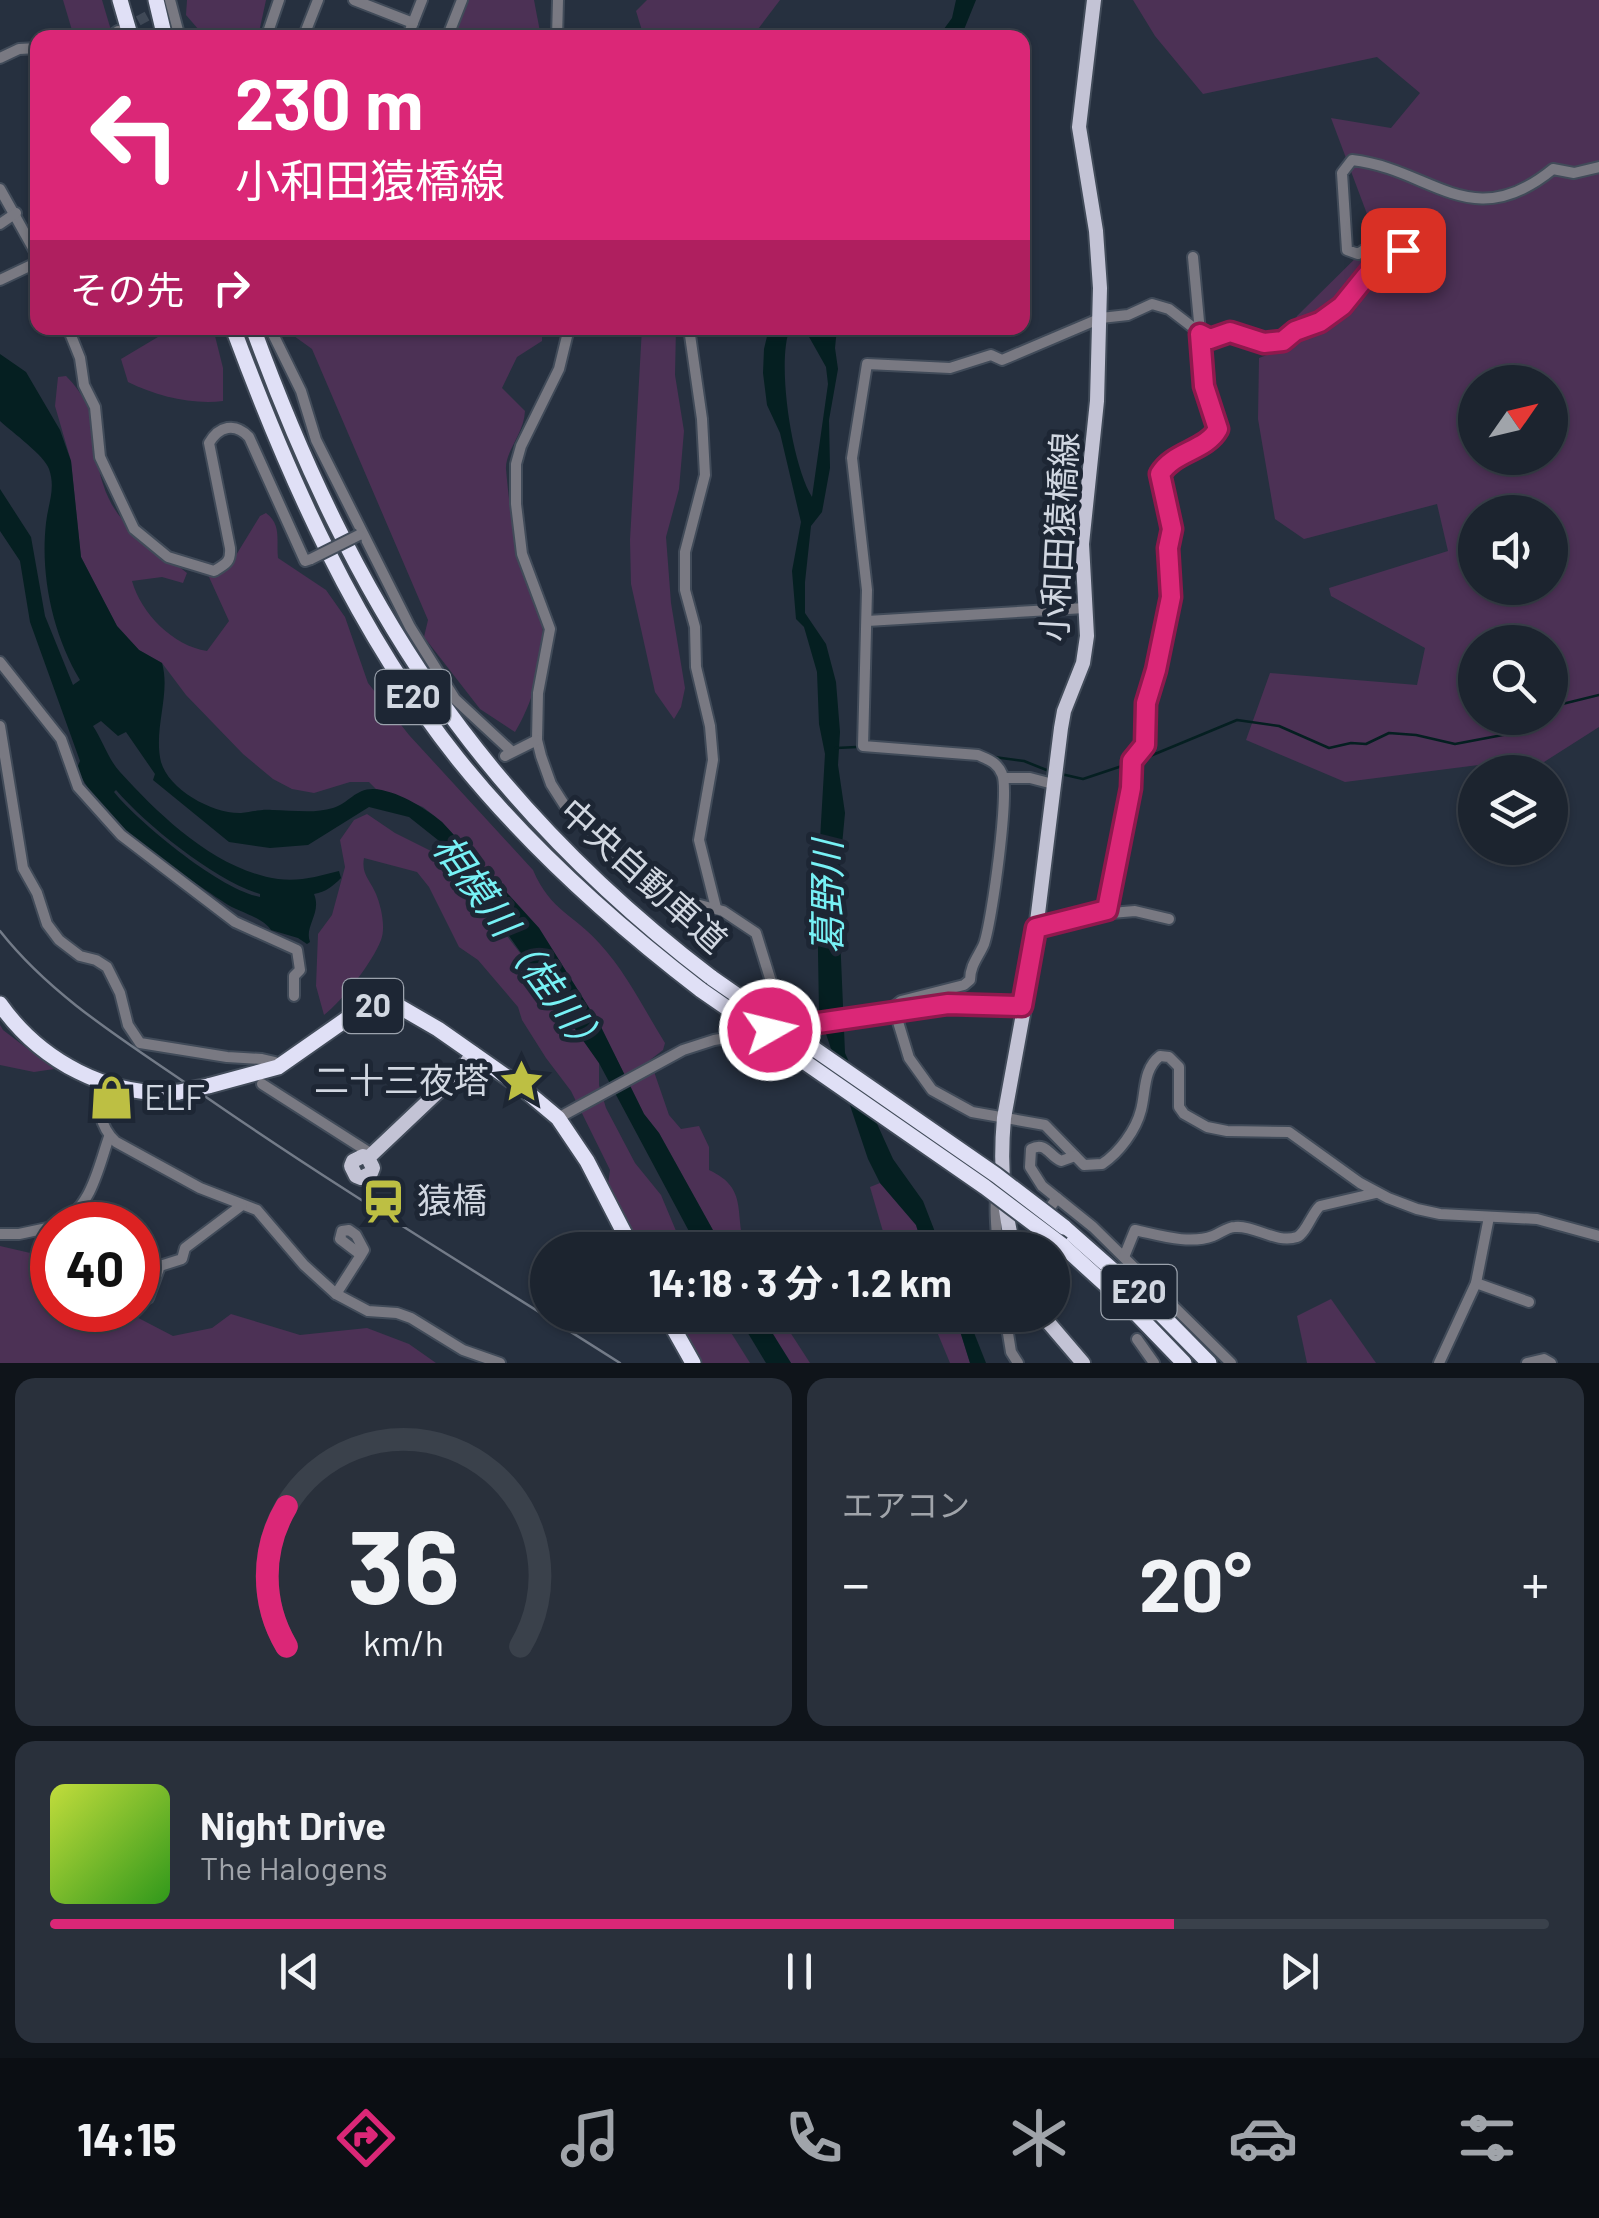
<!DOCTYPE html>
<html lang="ja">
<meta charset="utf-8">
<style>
:root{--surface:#1c242f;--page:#29303b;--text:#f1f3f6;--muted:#a0a4aa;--line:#3a414b;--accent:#db2777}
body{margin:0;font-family:Barlow,"Noto Sans JP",sans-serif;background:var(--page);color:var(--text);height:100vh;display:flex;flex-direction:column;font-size:38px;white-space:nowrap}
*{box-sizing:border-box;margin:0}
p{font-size:32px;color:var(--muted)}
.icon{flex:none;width:55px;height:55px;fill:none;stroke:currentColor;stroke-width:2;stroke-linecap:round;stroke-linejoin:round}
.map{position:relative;height:1363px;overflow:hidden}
.panel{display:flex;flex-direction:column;gap:15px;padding:15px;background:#0f141a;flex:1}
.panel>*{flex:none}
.banner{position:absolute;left:30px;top:30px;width:1000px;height:305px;border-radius:20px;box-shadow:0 2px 8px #0004,0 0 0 2px var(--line);background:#db2777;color:#fff;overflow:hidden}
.needle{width:65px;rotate:56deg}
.fabs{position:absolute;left:1458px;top:365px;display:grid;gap:20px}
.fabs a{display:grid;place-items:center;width:110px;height:110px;border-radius:50%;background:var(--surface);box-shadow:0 2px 8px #0004,0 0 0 2px var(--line);font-size:50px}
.speed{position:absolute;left:30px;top:1202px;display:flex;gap:20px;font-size:50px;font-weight:700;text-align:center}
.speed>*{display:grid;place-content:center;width:130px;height:130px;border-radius:50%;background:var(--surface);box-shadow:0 2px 8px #0004,0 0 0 2px var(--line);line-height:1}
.speed .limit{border:15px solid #d22;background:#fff;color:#111}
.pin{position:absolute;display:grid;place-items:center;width:85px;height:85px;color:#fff;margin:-42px;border-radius:20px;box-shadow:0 5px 15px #0006}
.me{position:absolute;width:110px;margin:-55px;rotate:82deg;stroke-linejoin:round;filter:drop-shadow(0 0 8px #0008)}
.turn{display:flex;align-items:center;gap:35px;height:210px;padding:0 40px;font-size:45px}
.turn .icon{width:130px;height:130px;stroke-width:2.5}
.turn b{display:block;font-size:70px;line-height:85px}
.then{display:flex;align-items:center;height:95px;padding:0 40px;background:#0003;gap:20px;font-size:38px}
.big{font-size:75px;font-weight:700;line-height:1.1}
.panel .card{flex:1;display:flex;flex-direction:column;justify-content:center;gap:15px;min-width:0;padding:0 35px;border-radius:20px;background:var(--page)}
.panel .dial{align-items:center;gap:0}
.dial svg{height:260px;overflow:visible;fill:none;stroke:var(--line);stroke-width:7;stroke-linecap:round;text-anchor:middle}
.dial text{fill:var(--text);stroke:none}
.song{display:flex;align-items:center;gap:30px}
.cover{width:120px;height:120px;border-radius:15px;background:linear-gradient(135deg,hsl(70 70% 55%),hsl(110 70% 35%))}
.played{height:10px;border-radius:5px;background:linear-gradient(90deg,var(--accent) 75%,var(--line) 75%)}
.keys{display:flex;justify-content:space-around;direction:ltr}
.heat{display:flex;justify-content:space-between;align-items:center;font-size:55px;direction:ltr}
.panel .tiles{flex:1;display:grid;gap:15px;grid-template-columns:1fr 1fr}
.card:last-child{grid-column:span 2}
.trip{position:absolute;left:530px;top:1232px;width:540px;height:100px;border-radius:50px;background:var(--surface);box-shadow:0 2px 8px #0004,0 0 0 2px var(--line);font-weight:700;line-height:100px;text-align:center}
.tabs{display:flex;height:160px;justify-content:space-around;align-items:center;background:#0b0e13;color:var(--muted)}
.tabs .icon{width:70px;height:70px}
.tabs .selected{color:var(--accent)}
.tabs b{font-size:45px;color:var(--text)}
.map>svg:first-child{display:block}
</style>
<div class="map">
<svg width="1599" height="1363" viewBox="0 0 1599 1363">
<rect width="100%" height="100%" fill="#26303f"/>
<!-- green -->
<g fill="#4c3155" fill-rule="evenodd">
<path d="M63 0H102L113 37H74Z"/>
<path d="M187 0H266L258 37H205L186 15Z"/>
<path d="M469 0H534L541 37 454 38Z"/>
<path d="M647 0H780L752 37H644L636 11Z"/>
<path d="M1133 0H1599V727L1544 762H1502L1345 782 1246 740 1270 673 1417 685 1425 648 1331 596 1329 588 1448 551 1437 504 1304 539 1275 519 1258 419 1259 358 1285 348 1297 316 1376 238 1331 118 1391 128 1420 93 1377 57 1203 94 1155 36ZM1475 382H1550V458H1475ZM1475 512H1550V588H1475ZM1475 642H1550V718H1475Z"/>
<path d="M173 328H213L223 368V401C193 405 156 396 128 382L121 359Z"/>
<path d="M283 328H542V341L517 357 502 388 525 411C524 434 505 451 506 469 509 504 514 543 526 576 529 586 536 595 539 604 550 645 536 697 515 732L480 709 424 637 428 620 312 349Z"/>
<path d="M642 328H676L675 375 684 431 679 489 666 537 671 603 685 688 681 707 674 719 655 692 631 584 630 540Z"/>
<path d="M66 376C103 413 89 439 103 484 117 529 154 546 187 573L183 583 162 577 132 581C141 613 173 646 207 651L229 621 209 577 230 565 260 516 266 513C282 525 276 540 278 558L326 590 345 617 368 683 409 735 533 870C551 912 574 914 600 944 626 972 645 1011 665 1043L663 1050 650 1060 669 1115 681 1129 699 1126 709 1147V1170C750 1189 733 1214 746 1250H724L659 1133 644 1114 601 1027 539 928 442 822 423 807 376 789 369 782H350L314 793 292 789 273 779 243 754 186 695 162 663 139 650 117 626 81 557 71 461 55 406 58 377Z"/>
<path d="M367 814 395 833 447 859 545 985 599 1063V1085L606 1108 635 1163 661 1195 684 1250H642L608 1184 610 1170 571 1091 546 1058 522 1020 518 1007 478 960 459 947 429 887 417 872 364 858C361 874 370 880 376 894 381 906 386 927 381 940 372 963 343 1000 324 1015L316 986 318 934 332 915 345 867 340 840 354 820Z"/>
<path d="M0 1025 3 1030 54 1069 34 1072 0 1065Z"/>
<path d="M880 1183 916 1225 924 1250H893L884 1235 870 1187Z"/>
<path d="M0 1246 52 1258V1310H123L173 1336 212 1328 231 1314 300 1335 367 1328 409 1344 436 1363H0Z"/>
<path d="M1331 1299 1376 1363H1307L1297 1316Z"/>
<path d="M676 1315H720L750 1363H702Z"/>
<path d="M761 1315H779L810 1363H791Z"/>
<path d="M930 1315H955L970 1363H950Z"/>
</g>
<!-- water -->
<g fill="#051f21" fill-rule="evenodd">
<path d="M956 0H976L961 37H938L952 18Z"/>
<path d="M769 328H790C776 363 792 465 812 497L828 384 826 367 804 328H837L835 348 838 369 829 420 830 468 822 512 811 526 805 582V613L826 644 836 682 840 732 838 765 845 813 838 888 845 1053 893 1159 923 1201 942 1250H924L916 1225 880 1183 868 1159 819 1013 817 891 825 754 819 724 817 672 804 627 796 619 792 571 801 522 780 433 767 405 763 373 764 349Z"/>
<path d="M0 354 26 372 60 430 71 461 81 557 117 626 139 650 162 663C171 694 153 729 161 762 169 790 213 814 241 813 252 812 261 809 272 810 291 810 314 814 333 808 349 803 355 789 373 789 396 790 424 807 442 822L539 928 601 1027 644 1114 659 1133 724 1250H699L599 1063 507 933 465 882 448 848 409 817 369 807 308 845 270 848 229 842 153 780 155 774 126 732 118 736 101 721 93 726C102 739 108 759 120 772 160 816 216 870 278 879 300 882 319 876 339 871L341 878C333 886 326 892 314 894 322 913 304 926 310 942L307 944 298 938 271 930C263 917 238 912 225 903 177 870 101 823 77 768L80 761 30 622 20 561 0 531V489L31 537 45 616 73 685 80 680C53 635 40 576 46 523 48 504 56 489 49 469 45 456 12 432 0 421ZM116 790C147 826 216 881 260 894V897C221 890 140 824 114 792Z"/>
<path d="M737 1315H761L791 1363H766Z"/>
<path d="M955 1315H967L986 1363H970Z"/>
</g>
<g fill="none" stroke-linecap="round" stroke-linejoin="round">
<!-- stream -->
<g stroke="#051f21" stroke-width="2.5">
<path d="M1550 707 1599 695"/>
<path d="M836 748 857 747"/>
<path d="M875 752 921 756"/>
<path d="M994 757 1024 761 1049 771"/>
<path d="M1138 761 1237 720 1279 726 1329 748 1351 743 1366 744 1389 733 1416 735 1455 744 1508 734 1530 718"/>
<path d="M1061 774 1083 779 1125 765"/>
</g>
<!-- minor-tunnel -->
<path stroke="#404957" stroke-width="10" stroke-dasharray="10 5" stroke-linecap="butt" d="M125 28 177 0"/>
<defs>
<g id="minor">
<path d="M170 0 180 38"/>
<path d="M354 0 413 23"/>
<path d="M108 38 118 31"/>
<path d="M266 38 279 0"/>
<path d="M318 38 305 33 318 0"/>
<path d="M407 38 422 0"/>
<path d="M447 38 462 0"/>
<path d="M557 38 558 0"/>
<path d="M0 58 19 49 38 48"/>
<path d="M0 189 38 257"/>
<path d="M0 224 16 213"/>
<path d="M0 280 38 262"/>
<path d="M68 328 80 358 84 385 95 407 100 457 134 529 168 557 214 571C226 564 231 562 230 548L209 443C219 426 235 422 249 437L305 561 311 559"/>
<path d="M270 328 301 391 316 440 410 627 455 699 510 750"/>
<path d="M569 328 559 369 521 446 516 464V504L522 554 550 629 538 693 537 740 541 756 551 784 565 806 649 884 673 898 723 911 756 933 777 1001 772 1025"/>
<path d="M689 328 702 419 705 475 685 552V590L695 627 696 667 710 726 713 760 699 840 716 908"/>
<path d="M867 621 1085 608"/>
<path d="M0 662 61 739 78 787 121 835 235 922 297 950 300 970 294 976V996"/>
<path d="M0 726 23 868 37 893 47 924 59 940 80 956 96 960 107 967 120 993 128 1025 140 1043 227 1057 262 1059 275 1062 278 1067"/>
<path d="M505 756 537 740"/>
<path d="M1005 778H1030L1053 784"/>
<path d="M1107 909 1111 913 1135 911 1169 919"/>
<path d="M1036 927 1107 909 1131 787 1132 761 1145 745 1146 703 1157 670 1171 595 1168 552 1172 529 1160 473C1174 451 1205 451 1218 429L1205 386 1193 257"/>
<path d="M895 1012V1006L901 1001 964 985 970 980C970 965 979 956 984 944 992 921 1010 790 1002 774 997 762 989 760 978 755L863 746 867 590 852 458 867 364 950 368 991 355 1002 360 1101 318 1128 315 1152 304 1169 309 1208 339 1230 332 1257 342 1283 341 1298 330 1320 322 1342 306 1380 259 1402 252 1400 246 1379 240 1358 254 1347 250 1342 173 1352 160C1432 169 1471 236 1553 169L1574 173 1599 167"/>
<path d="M895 1012 909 1058 932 1090 972 1112 1045 1125 1084 1165 1102 1164C1119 1153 1136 1130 1141 1110 1146 1091 1143 1069 1160 1056L1169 1057 1179 1067V1107L1184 1114 1207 1127 1227 1131 1289 1132 1360 1183 1388 1198 1417 1209 1440 1214 1537 1219 1599 1236"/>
<path d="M786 1028 948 1004 1023 1006"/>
<path d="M102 1082C95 1102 100 1128 116 1142L200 1188 257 1210 304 1265 336 1294 368 1311 397 1313 411 1318 463 1350 500 1363"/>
<path d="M262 1084 370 1153"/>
<path d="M558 1118 683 1050 714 1040 764 1032"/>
<path d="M1075 1156 1061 1161C1049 1156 1046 1141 1031 1149L1030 1167 1042 1186 1093 1227 1231 1363"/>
<path d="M997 1192C993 1209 998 1231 997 1250"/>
<path d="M56 1225C91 1211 98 1168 109 1137"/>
<path d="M0 1234H19L52 1227"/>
<path d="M1031 1250 1038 1224 1057 1198"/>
<path d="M1124 1257 1135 1230C1159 1235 1189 1245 1213 1236 1221 1233 1227 1227 1235 1227 1255 1225 1276 1244 1297 1237 1306 1233 1312 1213 1320 1206L1376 1193"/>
<path d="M1476 1283 1529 1302"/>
<path d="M336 1294 361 1255 340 1239 342 1231 349 1230 356 1235 364 1250 361 1255"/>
<path d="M148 1298 160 1266 182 1259 185 1248 242 1205"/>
<path d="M1005 1315 1011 1352 1018 1363"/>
<path d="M1137 1339 1154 1363"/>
<path d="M1439 1363 1476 1283 1489 1217"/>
<path d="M1527 1363 1544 1359 1551 1363"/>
</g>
<g id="major">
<path d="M368 1158 373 1168 371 1173 361 1178 356 1176 351 1166 353 1161 363 1156 368 1158 463 1068 473 1053"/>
<path d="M1014 1250C1003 1208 1000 1161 1004 1118L1031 970 1061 728 1064 711 1083 663 1087 636 1082 544 1097 401 1100 288 1096 231 1079 127 1094 0"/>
<path d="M1042 1315 1083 1363"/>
</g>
<g id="highway">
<path d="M120 0 131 38"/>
<path d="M156 0 165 38"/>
<path d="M233 328C289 479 356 631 458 759 529 847 611 921 701 990"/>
<path d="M253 328C353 602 477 799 712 978"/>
<path d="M0 1004C40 1061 109 1098 179 1092"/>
<path d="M208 1086 278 1067 358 1011 377 1006 400 1007 438 1029 521 1087 558 1118 587 1161 633 1250"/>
<path d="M1064 1227 1151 1304 1209 1363"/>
<path d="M1062 1245 1129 1306 1184 1363"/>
<path d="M666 1315 693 1363"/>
</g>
</defs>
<!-- minor casing -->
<use href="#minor" stroke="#414b59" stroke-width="14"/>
<!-- major casing -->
<use href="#major" stroke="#414b59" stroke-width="18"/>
<!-- highway casing -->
<use href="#highway" stroke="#414b59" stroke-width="19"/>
<!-- minor -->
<use href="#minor" stroke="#797982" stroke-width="10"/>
<!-- major -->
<use href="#major" stroke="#c3c3d5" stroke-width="14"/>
<!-- highway -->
<use href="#highway" stroke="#e0e0f6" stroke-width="15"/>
<!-- rail -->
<path stroke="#737b88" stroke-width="2.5" d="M0 931C52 997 125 1041 193 1088 332 1185 477 1272 620 1363"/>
<defs>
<path id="minor-bridge" d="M311 559 359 535"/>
<g id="highway-bridge">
<path d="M712 978 996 1175 1064 1227"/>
<path d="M701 990 985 1187 1062 1245"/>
<path d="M179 1092 208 1086"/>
</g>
</defs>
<!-- minor-bridge casing -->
<use href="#minor-bridge" stroke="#414b59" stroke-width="14" stroke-linecap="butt"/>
<!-- highway-bridge casing -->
<use href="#highway-bridge" stroke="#414b59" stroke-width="19" stroke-linecap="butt"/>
<!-- minor-bridge -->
<use href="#minor-bridge" stroke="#797982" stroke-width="10"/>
<!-- highway-bridge -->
<use href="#highway-bridge" stroke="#e0e0f6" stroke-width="15"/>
</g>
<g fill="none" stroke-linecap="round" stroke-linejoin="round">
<defs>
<path id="route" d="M770 1030 948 1004 1022 1006 1036 928 1107 910 1131 788 1132 761 1145 745 1146 703 1156 670 1171 597 1168 548 1172 529 1160 474C1174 451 1206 451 1218 429L1204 386 1200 334 1210 339 1230 332 1264 343 1283 341 1295 331 1320 322 1342 306 1380 259 1400 256 1403 250"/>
</defs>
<!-- route casing -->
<use href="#route" stroke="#8e194d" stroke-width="25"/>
<!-- route -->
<use href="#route" stroke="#db2777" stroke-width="18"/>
</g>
<!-- icons -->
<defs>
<symbol id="sight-bare" viewBox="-9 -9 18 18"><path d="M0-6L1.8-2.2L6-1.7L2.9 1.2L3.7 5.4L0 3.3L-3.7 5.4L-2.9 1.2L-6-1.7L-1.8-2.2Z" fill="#bdbf43" stroke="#1d2634" stroke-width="2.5" paint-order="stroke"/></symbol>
<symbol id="shop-bare" viewBox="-9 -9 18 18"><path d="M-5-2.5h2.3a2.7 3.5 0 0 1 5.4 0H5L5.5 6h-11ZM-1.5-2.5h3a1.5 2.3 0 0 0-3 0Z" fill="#bdbf43" stroke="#1d2634" stroke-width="2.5" paint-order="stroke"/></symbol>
<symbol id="station-bare" viewBox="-9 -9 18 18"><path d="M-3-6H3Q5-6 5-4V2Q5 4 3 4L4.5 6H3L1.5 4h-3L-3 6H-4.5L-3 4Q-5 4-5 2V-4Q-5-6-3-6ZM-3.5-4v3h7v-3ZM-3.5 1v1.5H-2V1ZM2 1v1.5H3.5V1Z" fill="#bdbf43" stroke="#1d2634" stroke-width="2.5" paint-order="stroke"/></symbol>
</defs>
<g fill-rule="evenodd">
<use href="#sight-bare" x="490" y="1050" width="63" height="63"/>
<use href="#shop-bare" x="80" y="1066" width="63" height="63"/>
<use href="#station-bare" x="352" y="1170" width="63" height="63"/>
</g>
<g text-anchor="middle" stroke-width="10" stroke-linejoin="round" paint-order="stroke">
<!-- shield labels -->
<g fill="#1d2634" stroke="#9ba2ad" stroke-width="2.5">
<rect x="375.5" y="670" width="75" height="54" rx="8"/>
<rect x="343" y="979" width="60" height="54" rx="8"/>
<rect x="1101.5" y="1265" width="75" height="54" rx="8"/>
</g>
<g font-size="32" font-weight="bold" fill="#d1d7e1">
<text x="413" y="708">E20</text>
<text x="373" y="1017">20</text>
<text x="1139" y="1303">E20</text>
</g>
<!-- street labels -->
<g font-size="35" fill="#d1d7e1" stroke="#1d2634">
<text transform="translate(1060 537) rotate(-87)" y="12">小和田猿橋線</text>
<text transform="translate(643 876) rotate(42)" y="12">中央自動車道</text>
</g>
<!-- poi labels -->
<g font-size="35" fill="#d1d7e1" stroke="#1d2634" text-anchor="start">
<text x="489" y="1093" text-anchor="end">二十三夜塔</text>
<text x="144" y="1110">ELF</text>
<text x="417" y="1213">猿橋</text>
</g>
<!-- water labels -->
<g font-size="38" font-style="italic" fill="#77f1f5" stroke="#1d2634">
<text transform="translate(828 897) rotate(-90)" y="13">葛野川</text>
<text transform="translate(520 947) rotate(54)" y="13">相模川（桂川）</text>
</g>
</g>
</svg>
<div class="fabs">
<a><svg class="needle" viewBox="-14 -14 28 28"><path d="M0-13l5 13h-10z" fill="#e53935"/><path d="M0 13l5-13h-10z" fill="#a0a4aa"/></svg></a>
<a><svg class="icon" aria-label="sound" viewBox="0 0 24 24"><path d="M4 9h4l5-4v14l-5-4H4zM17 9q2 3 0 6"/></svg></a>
<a><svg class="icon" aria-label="search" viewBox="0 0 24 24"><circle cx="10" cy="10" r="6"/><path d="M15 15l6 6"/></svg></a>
<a><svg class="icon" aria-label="layers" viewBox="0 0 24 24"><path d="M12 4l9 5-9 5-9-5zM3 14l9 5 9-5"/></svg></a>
</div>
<div class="speed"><div class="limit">40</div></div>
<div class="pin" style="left:1403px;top:250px;background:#d93025"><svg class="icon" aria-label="arrive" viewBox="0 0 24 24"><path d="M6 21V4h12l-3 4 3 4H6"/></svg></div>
<svg class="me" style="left:770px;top:1030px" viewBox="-20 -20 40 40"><circle r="17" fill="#db2777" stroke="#fff" stroke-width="3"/><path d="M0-11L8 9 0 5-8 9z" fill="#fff"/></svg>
<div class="trip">14:18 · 3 分 · 1.2 km</div>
<div class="banner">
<div class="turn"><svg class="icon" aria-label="left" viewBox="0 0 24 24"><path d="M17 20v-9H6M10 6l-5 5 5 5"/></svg><div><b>230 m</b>小和田猿橋線</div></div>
<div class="then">その先<svg class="icon" aria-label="right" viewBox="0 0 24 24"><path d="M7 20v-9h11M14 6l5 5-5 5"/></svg></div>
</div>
</div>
<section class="panel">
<div class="tiles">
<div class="card dial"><svg viewBox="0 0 100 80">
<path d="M14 69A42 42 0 1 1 86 69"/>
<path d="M14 69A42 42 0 0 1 14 26" stroke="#db2777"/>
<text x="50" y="56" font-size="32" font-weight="700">36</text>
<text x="50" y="72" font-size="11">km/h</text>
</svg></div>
<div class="card"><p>エアコン</p>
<div class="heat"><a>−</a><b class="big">20°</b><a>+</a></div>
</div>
<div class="card">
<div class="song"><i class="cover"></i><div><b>Night Drive</b><p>The Halogens</p></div></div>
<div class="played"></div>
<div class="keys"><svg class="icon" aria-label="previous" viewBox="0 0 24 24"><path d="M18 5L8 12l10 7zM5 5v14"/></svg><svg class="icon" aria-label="pause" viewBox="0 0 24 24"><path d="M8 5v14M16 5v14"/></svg><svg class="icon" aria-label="next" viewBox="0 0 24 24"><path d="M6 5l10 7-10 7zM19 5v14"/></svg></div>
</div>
</div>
</section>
<nav class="tabs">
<b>14:15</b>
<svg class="icon selected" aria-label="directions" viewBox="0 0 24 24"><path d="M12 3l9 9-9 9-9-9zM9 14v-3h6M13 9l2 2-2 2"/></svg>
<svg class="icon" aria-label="music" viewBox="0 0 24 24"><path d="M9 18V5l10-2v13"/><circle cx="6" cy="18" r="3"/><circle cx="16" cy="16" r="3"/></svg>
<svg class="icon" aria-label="phone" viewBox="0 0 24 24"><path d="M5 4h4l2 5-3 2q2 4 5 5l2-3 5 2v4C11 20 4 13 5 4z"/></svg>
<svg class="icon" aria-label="climate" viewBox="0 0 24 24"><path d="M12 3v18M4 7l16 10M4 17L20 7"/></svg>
<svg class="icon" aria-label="car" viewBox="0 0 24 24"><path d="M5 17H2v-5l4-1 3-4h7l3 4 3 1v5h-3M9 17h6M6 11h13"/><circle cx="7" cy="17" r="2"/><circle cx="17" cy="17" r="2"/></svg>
<svg class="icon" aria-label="filters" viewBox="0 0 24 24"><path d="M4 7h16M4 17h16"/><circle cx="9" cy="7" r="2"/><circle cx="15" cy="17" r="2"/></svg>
</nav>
